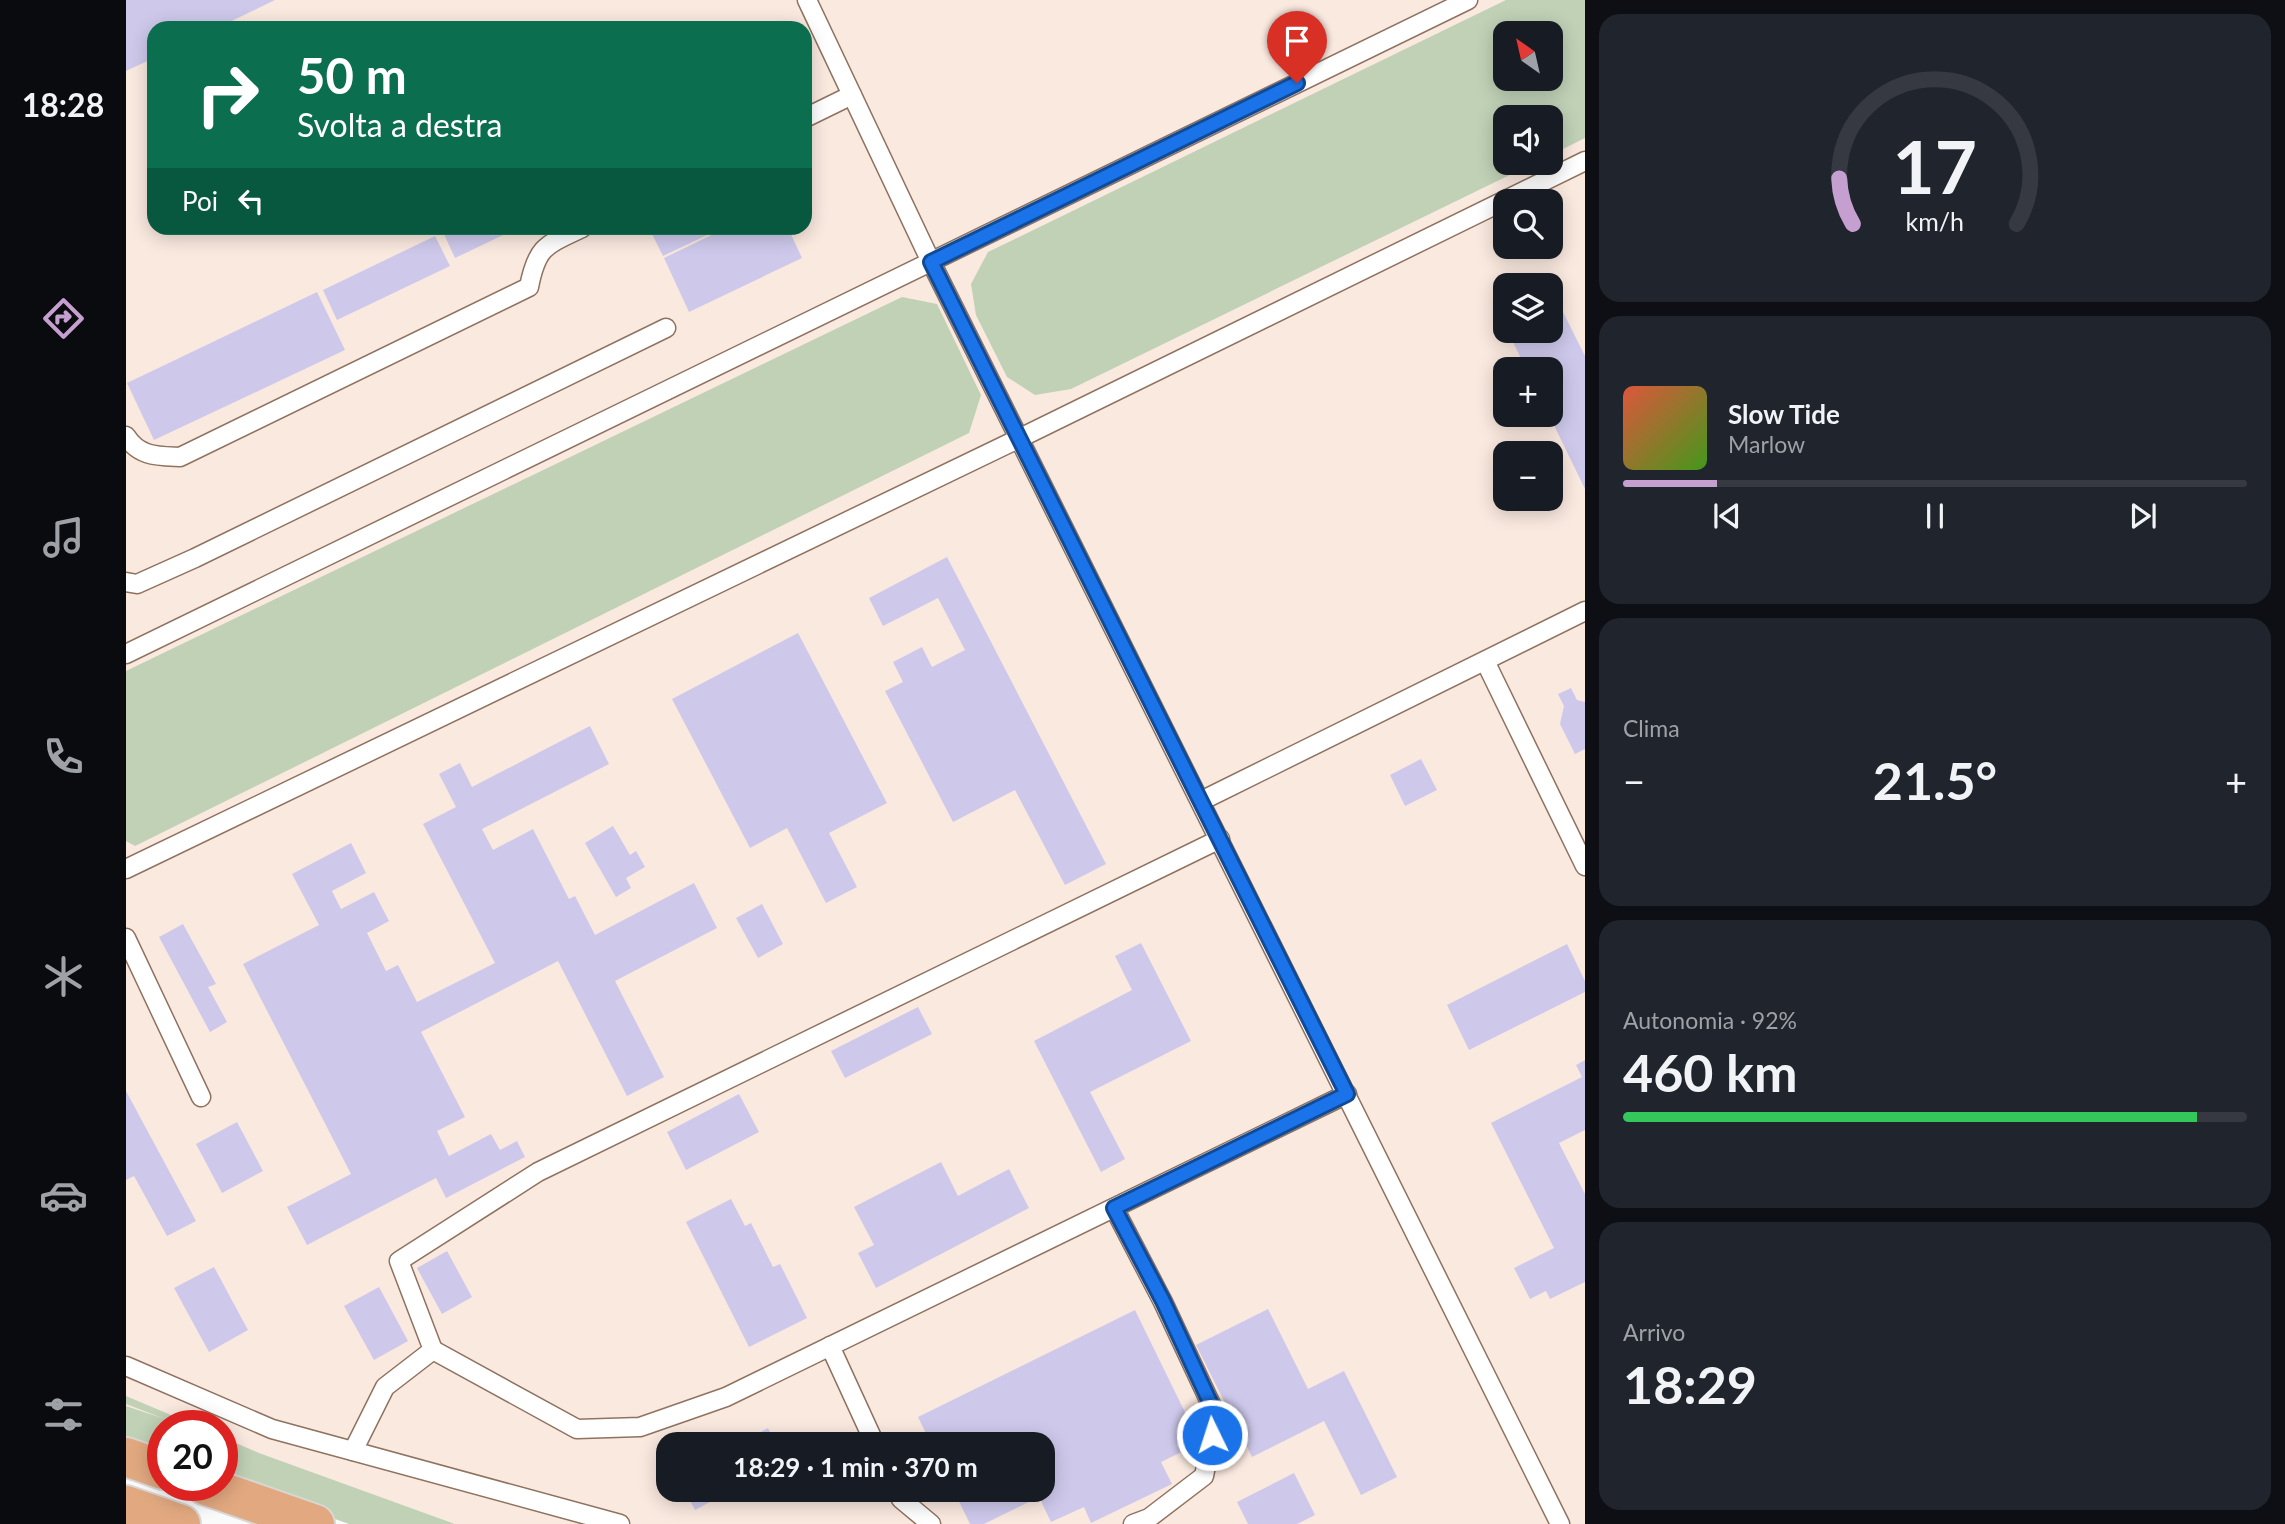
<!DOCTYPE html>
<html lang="it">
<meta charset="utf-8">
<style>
:root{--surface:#171b24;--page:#20242c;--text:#f1f3f6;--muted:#9ea1a6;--line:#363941;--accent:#c69fd1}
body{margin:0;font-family:Lato,sans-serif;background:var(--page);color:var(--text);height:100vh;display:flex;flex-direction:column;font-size:26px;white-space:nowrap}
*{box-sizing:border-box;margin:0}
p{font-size:23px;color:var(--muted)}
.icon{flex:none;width:38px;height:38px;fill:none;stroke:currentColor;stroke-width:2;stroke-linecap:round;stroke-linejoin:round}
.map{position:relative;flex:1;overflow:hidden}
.details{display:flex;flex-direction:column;gap:14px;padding:14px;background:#0d0f14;width:700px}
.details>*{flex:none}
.banner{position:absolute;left:21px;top:21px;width:665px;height:214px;border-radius:21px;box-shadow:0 4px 18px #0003;background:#0b6e4f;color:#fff;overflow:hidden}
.needle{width:46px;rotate:326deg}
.controls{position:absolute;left:1367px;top:21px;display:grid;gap:14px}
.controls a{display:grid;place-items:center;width:70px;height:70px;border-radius:14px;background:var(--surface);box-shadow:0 4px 18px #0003;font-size:35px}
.speed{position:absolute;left:21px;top:1410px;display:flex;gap:14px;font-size:35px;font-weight:700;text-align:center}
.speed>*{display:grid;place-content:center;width:91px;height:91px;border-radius:50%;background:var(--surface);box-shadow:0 4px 18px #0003;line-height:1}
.speed .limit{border:10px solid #d22;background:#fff;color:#111}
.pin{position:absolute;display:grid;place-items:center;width:60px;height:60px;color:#fff;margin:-72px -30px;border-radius:50% 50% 50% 0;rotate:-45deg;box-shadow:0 0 7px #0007}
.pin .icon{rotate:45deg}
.me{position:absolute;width:77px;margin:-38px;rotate:356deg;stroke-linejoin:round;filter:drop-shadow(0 0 5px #0008)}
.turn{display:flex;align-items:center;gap:24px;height:147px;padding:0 35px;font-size:32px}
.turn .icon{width:91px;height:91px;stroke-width:2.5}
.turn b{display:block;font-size:49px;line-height:60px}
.then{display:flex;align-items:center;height:66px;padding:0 35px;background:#0003;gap:14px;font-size:26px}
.big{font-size:52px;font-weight:700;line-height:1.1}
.details .widget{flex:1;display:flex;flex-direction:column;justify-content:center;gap:10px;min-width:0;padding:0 24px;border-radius:21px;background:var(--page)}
.details .dial{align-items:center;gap:0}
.dial svg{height:182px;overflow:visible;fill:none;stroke:var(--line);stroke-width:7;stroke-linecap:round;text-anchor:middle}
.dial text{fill:var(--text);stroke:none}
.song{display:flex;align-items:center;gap:21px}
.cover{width:84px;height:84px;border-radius:10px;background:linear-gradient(135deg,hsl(10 70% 55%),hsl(100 70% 35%))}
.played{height:7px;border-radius:4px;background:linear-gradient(90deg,var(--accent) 15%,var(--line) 15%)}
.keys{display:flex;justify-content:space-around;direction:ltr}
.heat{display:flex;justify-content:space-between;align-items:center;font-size:38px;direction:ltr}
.charge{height:10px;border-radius:5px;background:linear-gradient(90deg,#34c759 92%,var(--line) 0)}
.trip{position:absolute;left:530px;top:1432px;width:399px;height:70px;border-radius:21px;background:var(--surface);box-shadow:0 4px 18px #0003;font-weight:700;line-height:70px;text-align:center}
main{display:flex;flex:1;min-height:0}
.menu{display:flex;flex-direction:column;width:126px;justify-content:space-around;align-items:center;background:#090b0e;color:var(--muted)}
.menu .icon{width:49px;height:49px}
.menu .on{color:var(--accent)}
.menu b{font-size:32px;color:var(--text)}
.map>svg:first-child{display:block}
</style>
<main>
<nav class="menu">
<b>18:28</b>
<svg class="icon on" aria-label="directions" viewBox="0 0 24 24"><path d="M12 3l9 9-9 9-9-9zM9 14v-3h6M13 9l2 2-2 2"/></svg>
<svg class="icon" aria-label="music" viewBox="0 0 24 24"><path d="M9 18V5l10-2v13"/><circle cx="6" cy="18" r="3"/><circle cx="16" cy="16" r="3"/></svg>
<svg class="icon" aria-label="phone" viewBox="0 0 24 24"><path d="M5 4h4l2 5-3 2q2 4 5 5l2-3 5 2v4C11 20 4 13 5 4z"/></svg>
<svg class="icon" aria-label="climate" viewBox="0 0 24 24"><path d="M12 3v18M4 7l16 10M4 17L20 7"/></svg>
<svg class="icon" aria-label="car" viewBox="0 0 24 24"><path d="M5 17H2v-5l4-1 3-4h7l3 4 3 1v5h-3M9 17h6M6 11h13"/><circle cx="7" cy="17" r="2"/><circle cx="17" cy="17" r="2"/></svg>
<svg class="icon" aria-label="filters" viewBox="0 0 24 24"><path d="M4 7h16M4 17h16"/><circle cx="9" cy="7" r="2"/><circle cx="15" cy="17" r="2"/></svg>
</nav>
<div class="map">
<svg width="1459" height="1524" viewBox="0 0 1459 1524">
<rect width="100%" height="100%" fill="#fafafa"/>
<!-- built -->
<path fill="#fae9df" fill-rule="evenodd" d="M0 0H1459V1524H329L96 1440V1426H58L0 1406ZM28 28H679V228H28ZM1379 33H1424V79H1379ZM1379 117H1424V163H1379ZM1379 201H1424V247H1379ZM1379 285H1424V331H1379ZM1379 369H1424V415H1379ZM1379 453H1424V499H1379ZM542 1444H917V1489H542Z"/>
<!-- green -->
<g fill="#c0d1b6" fill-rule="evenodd">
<path d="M1380 0H1459V138L1425 155 1424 117H1379V163H1408L945 389 909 395 881 377 850 315 845 284 862 252ZM1424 33V79H1379V33Z"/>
<path d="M776 297 811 304 855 395 843 433 9 846 0 841V671Z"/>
<path d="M0 1396 71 1426H37V1458L0 1445V1406L39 1419 0 1404Z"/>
<path d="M96 1437 133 1453 329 1524H223L96 1479Z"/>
</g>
<!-- building -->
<g fill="#cec9eb">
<path d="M0 0H149L91 28H28V58L0 71Z"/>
<path d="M326 228H392L329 258 317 232Z"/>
<path d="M523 228H596L537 256Z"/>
<path d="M600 228H662L676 258 563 312 538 258Z"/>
<path d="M309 236 324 266 211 320 197 290Z"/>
<path d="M191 292 219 350 28 440 1 383Z"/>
<path d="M1437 312 1459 356V489L1423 415H1424V369H1400L1385 338 1399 331H1424V318Z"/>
<path d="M821 557 980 864 939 885 889 790 827 822 759 691 777 682 767 662 796 647 806 667 839 650 812 598 757 626 743 598Z"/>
<path d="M672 633 761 803 703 833 731 887 700 903 661 828 624 848 546 699Z"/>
<path d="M1445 688 1451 700 1459 702V749L1449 754 1434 724 1438 706 1432 694Z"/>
<path d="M464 726 483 764 356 829 367 850 407 829 443 899 449 896 469 935 568 883 591 928 489 981 538 1077 501 1096 432 961 295 1032 339 1117 311 1131 323 1156 365 1134 374 1150 391 1141 399 1157 320 1198 310 1178 181 1245 161 1207 225 1174 117 964 193 925 166 874 225 843 240 873 206 891 215 909 248 892 263 921 241 933 260 971 272 965 291 1002 369 963 297 824 330 807 313 774 334 763 346 787Z"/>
<path d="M1295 759 1311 790 1279 806 1264 775Z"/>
<path d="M487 826 504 855 510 851 519 867 500 878 505 888 490 897 459 843Z"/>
<path d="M636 904 657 944 632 958 610 918Z"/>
<path d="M57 924 90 984 82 987 101 1022 84 1032 33 937Z"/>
<path d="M1015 943 1065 1041 964 1092 999 1159 975 1172 908 1041 1006 990 989 956Z"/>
<path d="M1441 944 1459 981V992L1343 1050 1321 1005Z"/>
<path d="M792 1007 806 1034 719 1078 705 1051Z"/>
<path d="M1459 1060V1130L1433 1143 1459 1194V1282L1424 1299 1420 1291 1404 1299 1388 1268 1428 1248 1365 1123 1456 1077 1450 1065Z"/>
<path d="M0 1091 70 1221 41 1236 8 1176 0 1180Z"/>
<path d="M613 1094 633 1132 560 1170 541 1132Z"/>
<path d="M111 1122 137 1171 96 1193 70 1144Z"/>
<path d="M815 1162 832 1196 883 1169 903 1208 750 1288 732 1253 748 1245 728 1207Z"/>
<path d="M605 1199 619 1226 625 1223 647 1267 654 1264 681 1318 623 1347 560 1222Z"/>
<path d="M321 1251 346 1297 316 1314 291 1268Z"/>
<path d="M88 1267 122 1330 83 1352 48 1288Z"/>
<path d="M253 1287 282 1341 248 1360 218 1306Z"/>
<path d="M1142 1309 1182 1389 1218 1371 1271 1477 1235 1495 1198 1421 1126 1457 1070 1345Z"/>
<path d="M1009 1310 1074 1443 1035 1462 1046 1484 965 1523 958 1507 925 1522 913 1497 858 1524H844L827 1489H917V1444H805L792 1417Z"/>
<path d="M642 1428 650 1444H612Z"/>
<path d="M1168 1473 1189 1515 1171 1524H1122L1111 1502Z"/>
<path d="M558 1489H608L569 1510Z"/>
</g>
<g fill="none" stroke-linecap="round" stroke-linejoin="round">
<defs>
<g id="lane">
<path d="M681 0 805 262 1434 1524"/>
<path d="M679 118 726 95"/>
<path d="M0 436C13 457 32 456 54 457L403 287C411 246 420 245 456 228"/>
<path d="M0 582 11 584 69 558 540 328"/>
<path d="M0 654 1342 0"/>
<path d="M1359 661 1459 866"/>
<path d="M1075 801 1459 611"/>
<path d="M0 869 894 438 1459 161"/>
<path d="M0 938 75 1097"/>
<path d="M988 1208 1037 1302 1090 1415 1078 1476 1023 1518 1007 1524"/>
<path d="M704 1346 749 1444"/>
<path d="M307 1350 451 1429 514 1427 600 1397 1221 1094"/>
<path d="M0 1366 146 1429 494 1524"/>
<path d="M227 1451 259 1387 307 1350 273 1261 412 1172 1094 839"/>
<path d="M770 1489 775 1499 805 1524"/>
</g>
<g id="primary">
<path d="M0 1457 37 1470"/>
<path d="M80 1486 189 1524"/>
<path d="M0 1505 55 1524"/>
</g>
</defs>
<!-- lane casing -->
<use href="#lane" stroke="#8f725f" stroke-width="21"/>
<!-- primary casing -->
<use href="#primary" stroke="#d9d7d6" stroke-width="42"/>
<!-- lane -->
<use href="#lane" stroke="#fff" stroke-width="18"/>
<!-- primary -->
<use href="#primary" stroke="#e2a980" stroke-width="38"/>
</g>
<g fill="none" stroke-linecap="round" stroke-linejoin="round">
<defs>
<path id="route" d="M1086 1435 1090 1415 1037 1301 988 1208 1221 1094 805 262 1171 83"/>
</defs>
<!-- route casing -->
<use href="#route" stroke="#114b97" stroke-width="18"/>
<!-- route -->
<use href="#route" stroke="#1a73e8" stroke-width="12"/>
</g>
</svg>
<div class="controls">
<a><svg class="needle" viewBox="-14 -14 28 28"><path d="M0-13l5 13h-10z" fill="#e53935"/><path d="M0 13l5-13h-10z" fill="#9ea1a6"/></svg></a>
<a><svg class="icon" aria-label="sound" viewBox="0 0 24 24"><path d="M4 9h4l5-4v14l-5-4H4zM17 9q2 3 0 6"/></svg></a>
<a><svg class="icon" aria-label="search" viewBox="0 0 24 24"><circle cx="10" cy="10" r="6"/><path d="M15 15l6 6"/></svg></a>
<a><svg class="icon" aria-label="layers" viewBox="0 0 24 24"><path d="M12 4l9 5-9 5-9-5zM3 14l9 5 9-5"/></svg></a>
<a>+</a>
<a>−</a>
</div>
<div class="speed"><div class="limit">20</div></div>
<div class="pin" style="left:1171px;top:83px;background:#d93025"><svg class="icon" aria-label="arrive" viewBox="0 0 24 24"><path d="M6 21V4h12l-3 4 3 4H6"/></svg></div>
<svg class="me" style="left:1086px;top:1435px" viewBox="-20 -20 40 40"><circle r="17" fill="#1a73e8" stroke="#fff" stroke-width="3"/><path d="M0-11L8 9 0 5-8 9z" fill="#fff"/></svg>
<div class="trip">18:29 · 1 min · 370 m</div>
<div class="banner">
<div class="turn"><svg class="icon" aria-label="right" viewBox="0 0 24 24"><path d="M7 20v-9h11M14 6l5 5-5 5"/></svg><div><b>50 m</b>Svolta a destra</div></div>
<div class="then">Poi<svg class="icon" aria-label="left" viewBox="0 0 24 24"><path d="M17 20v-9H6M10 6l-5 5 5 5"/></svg></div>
</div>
</div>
<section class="details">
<div class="widget dial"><svg viewBox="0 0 100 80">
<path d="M14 69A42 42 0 1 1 86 69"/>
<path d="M14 69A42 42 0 0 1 8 49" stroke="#c69fd1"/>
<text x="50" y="56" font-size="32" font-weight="700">17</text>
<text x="50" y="72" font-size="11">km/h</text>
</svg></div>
<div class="widget">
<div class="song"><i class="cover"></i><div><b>Slow Tide</b><p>Marlow</p></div></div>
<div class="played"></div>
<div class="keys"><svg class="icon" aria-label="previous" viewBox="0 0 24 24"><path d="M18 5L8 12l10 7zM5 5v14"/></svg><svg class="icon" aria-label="pause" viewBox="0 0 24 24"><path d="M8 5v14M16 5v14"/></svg><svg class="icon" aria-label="next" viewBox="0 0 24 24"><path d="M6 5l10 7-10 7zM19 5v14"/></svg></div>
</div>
<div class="widget"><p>Clima</p>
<div class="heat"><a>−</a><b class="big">21.5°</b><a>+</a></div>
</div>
<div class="widget"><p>Autonomia · 92%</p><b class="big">460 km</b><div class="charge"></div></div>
<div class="widget"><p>Arrivo</p><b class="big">18:29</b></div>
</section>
</main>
